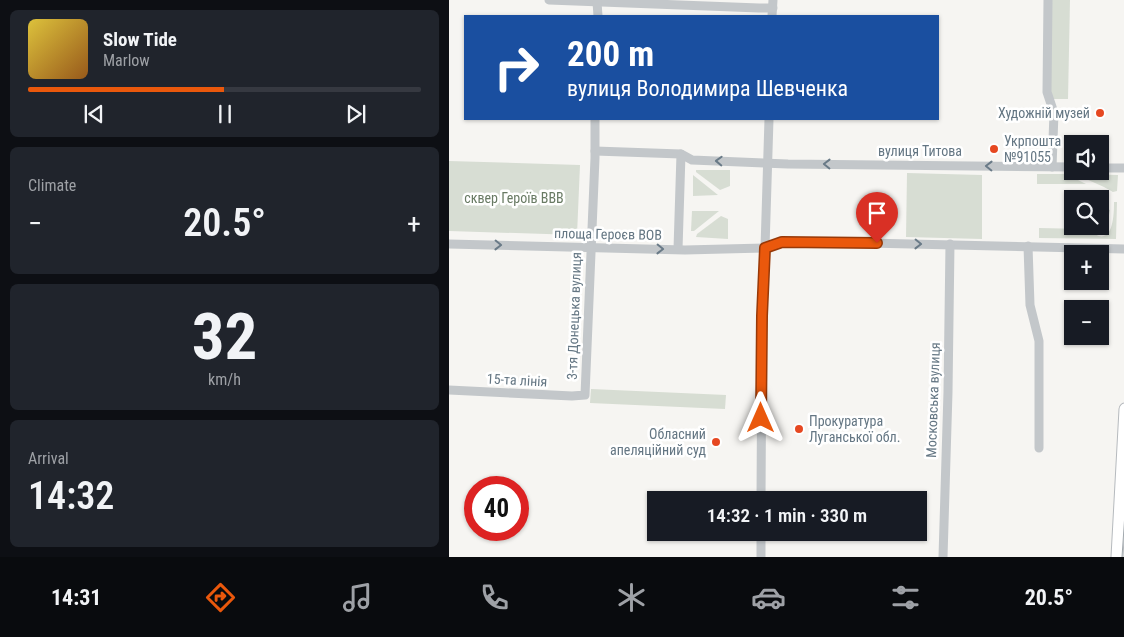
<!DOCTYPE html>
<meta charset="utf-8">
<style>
:root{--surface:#171b24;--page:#20242c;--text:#f1f3f6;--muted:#9ea1a6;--line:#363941;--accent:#ea580c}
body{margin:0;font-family:"Roboto Condensed",sans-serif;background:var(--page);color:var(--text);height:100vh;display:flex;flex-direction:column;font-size:19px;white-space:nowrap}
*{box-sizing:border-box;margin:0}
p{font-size:16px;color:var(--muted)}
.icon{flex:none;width:28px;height:28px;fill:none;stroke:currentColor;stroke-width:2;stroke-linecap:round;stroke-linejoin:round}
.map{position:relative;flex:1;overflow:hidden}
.side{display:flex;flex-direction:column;gap:10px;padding:10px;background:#0d0f14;width:449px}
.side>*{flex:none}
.top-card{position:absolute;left:15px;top:15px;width:475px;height:105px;border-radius:0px;box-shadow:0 1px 4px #0004;background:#1a4fa0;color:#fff;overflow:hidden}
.fabs{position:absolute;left:615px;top:135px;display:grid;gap:10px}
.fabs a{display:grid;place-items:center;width:45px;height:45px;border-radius:0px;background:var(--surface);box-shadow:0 1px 4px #0004;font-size:25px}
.speed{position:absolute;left:15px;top:476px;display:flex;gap:10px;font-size:25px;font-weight:700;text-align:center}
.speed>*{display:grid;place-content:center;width:65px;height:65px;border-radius:50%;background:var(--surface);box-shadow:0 1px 4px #0004;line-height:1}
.speed .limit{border:8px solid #d22;background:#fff;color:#111}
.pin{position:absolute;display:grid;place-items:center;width:42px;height:42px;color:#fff;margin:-51px -21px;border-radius:50% 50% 50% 0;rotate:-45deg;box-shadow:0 0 5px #0007}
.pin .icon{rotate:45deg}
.me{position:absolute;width:55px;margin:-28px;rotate:0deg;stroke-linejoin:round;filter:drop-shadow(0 0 4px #0008)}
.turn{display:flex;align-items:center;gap:18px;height:105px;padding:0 20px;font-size:22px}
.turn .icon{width:65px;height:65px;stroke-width:2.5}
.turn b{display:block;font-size:35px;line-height:42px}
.big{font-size:38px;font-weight:600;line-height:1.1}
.side .tile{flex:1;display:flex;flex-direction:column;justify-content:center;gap:8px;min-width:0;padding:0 18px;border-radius:8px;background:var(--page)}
.side .dial{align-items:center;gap:0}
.dial b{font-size:65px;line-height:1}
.song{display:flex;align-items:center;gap:15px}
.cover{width:60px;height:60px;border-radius:8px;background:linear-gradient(135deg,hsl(50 70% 55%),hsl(30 70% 35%))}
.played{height:5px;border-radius:2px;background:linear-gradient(90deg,var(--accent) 50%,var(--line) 50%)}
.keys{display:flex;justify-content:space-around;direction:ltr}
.heat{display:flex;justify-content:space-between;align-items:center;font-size:28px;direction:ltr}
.trip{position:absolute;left:198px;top:491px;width:280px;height:50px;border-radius:0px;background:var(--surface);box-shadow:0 1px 4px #0004;font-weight:600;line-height:50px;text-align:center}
.dock{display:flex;height:80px;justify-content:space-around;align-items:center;background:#090b0e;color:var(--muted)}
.dock .icon{width:35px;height:35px}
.dock .active{color:var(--accent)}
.dock b{font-size:22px;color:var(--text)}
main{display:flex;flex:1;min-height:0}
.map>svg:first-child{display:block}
</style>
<main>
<section class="side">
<div class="tile">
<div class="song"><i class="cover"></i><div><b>Slow Tide</b><p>Marlow</p></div></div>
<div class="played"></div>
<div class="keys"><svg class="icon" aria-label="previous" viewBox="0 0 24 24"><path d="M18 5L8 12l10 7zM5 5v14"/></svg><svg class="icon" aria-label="pause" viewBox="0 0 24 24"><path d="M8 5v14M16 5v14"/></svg><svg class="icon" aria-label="next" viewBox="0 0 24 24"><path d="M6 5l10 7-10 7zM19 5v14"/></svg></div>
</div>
<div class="tile"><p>Climate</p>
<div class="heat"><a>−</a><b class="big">20.5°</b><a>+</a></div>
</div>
<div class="tile dial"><b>32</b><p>km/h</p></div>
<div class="tile"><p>Arrival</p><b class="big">14:32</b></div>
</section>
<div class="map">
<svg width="676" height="557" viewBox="0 0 676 557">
<rect width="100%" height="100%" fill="#f6f5f2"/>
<!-- green -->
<g fill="#d7ddd3">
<path d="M602 0H621L619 99H600Z"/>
<path d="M0 161 131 165 128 235 0 231Z"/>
<path d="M247 170H281V186L271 190 247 172Z"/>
<path d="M458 173 533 175V239L457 237Z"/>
<path d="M588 174H617L637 184H588Z"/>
<path d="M628 174 669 175 668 191 664 192 655 187 628 175Z"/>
<path d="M244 175 269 195 244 196Z"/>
<path d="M665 202H668L667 239 590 238V228L636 229 642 227C644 231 646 235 650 236 665 240 665 211 665 202Z"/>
<path d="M651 205H654V208L661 210 658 225 653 230 649 228 648 226H651Z"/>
<path d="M243 211H270L245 231H242Z"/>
<path d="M272 216 279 219V239L247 237 248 234Z"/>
<path d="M142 389 277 395 276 409 141 403Z"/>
</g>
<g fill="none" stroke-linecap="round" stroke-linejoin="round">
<defs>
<path id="major" d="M668 557 676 409"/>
</defs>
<!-- major casing -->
<use href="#major" stroke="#b6babe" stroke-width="13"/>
<!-- minor -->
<g stroke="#c3c7ca" stroke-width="9">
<path d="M100 0 310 8H324"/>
<path d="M599 0 598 92 605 113 603 167"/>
<path d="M148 2 149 16"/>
<path d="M323 16 324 0"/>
<path d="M146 151 232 154 243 160 339 164 624 167"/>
<path d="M651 168H676"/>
<path d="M0 244 236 250 316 248 333 241 676 249"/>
<path d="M579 246 581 305 590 341V448"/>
<path d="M229 249 232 154"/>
<path d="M0 390 123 396 136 395 146 158V119"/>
<path d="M312 500 313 316 316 248 320 119"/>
<path d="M312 532V557"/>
<path d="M494 557 499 392 501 244"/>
</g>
<!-- major -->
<use href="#major" stroke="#fff" stroke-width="11"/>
<!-- tram -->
<path stroke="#a1a8ad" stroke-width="1" d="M673 557 676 513"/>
</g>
<!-- one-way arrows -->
<defs><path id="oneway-chevron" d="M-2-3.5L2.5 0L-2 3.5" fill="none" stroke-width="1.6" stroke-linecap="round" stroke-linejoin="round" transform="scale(1.25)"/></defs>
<g stroke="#697a87">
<use href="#oneway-chevron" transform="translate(270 161) rotate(-178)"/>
<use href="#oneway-chevron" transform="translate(378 164) rotate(-179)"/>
<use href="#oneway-chevron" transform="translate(540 166) rotate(-179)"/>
<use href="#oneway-chevron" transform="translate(469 244) rotate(1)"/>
<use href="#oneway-chevron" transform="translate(49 245) rotate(1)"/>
<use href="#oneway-chevron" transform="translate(211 249) rotate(1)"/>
</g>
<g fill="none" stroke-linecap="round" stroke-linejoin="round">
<defs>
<path id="route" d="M312 418 313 316 316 248 333 242 428 243"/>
</defs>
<!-- route casing -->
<use href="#route" stroke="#983908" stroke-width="12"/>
<!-- route -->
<use href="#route" stroke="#ea580c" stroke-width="9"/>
</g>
<!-- markers -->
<g fill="#e64821" stroke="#fff" stroke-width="2">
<circle cx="651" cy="113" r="5"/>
<circle cx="545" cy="149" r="5"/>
<circle cx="350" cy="429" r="5"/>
<circle cx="267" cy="442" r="5"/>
</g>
<g text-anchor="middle" stroke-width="5" stroke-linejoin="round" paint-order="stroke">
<!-- poi labels -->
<g font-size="14" fill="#647683" stroke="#fff" text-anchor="end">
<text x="641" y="118">Художній музей</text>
<text x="555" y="146" text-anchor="start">Укрпошта<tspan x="555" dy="16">№91055</tspan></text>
<text x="360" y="426" text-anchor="start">Прокуратура<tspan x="360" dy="16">Луганської обл.</tspan></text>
<text x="257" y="439">Обласний<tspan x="257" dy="16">апеляційний суд</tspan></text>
</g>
<!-- street labels -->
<g font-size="14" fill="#647683" stroke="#fff">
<text x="471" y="156">вулиця Титова</text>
<text transform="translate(159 234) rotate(1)" y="5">площа Героєв ВОВ</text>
<text transform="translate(125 316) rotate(-88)" y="5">3-тя Донецька вулиця</text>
<text transform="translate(68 380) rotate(3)" y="5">15-та лінія</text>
<text transform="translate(484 400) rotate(-88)" y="5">Московська вулиця</text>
</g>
<!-- park labels -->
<g font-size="14" fill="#687a63" stroke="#fff">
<text x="65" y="203">сквер Героїв ВВВ</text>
</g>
</g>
</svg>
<div class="fabs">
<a><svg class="icon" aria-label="sound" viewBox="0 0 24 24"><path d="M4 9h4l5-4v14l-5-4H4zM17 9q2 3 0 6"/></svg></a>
<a><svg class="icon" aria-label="search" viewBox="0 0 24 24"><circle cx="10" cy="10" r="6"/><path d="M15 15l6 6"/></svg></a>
<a>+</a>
<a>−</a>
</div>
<div class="speed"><div class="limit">40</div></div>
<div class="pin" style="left:428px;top:243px;background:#d93025"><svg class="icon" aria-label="arrive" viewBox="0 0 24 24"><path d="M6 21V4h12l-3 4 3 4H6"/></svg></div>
<svg class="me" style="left:312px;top:418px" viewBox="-20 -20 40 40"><path d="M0-17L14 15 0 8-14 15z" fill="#ea580c" stroke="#fff" stroke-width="4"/></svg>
<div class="trip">14:32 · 1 min · 330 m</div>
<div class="top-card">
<div class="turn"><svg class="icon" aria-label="right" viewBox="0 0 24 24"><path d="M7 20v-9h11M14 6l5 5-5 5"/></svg><div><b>200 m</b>вулиця Володимира Шевченка</div></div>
</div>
</div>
</main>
<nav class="dock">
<b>14:31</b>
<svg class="icon active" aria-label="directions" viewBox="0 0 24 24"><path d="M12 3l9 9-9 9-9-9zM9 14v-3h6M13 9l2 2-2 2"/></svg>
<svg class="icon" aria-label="music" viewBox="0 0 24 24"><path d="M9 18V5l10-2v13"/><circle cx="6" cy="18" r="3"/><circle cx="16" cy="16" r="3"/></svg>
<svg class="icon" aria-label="phone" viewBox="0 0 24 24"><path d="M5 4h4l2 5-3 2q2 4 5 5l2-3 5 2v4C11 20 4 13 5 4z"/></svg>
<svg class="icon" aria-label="climate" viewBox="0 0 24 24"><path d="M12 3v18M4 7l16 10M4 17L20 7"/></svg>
<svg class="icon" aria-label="car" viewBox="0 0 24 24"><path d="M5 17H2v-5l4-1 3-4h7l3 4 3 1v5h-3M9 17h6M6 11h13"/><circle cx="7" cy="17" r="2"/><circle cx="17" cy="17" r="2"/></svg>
<svg class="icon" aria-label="filters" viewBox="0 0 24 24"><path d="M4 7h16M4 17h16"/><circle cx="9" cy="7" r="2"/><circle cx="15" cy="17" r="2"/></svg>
<b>20.5°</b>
</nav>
